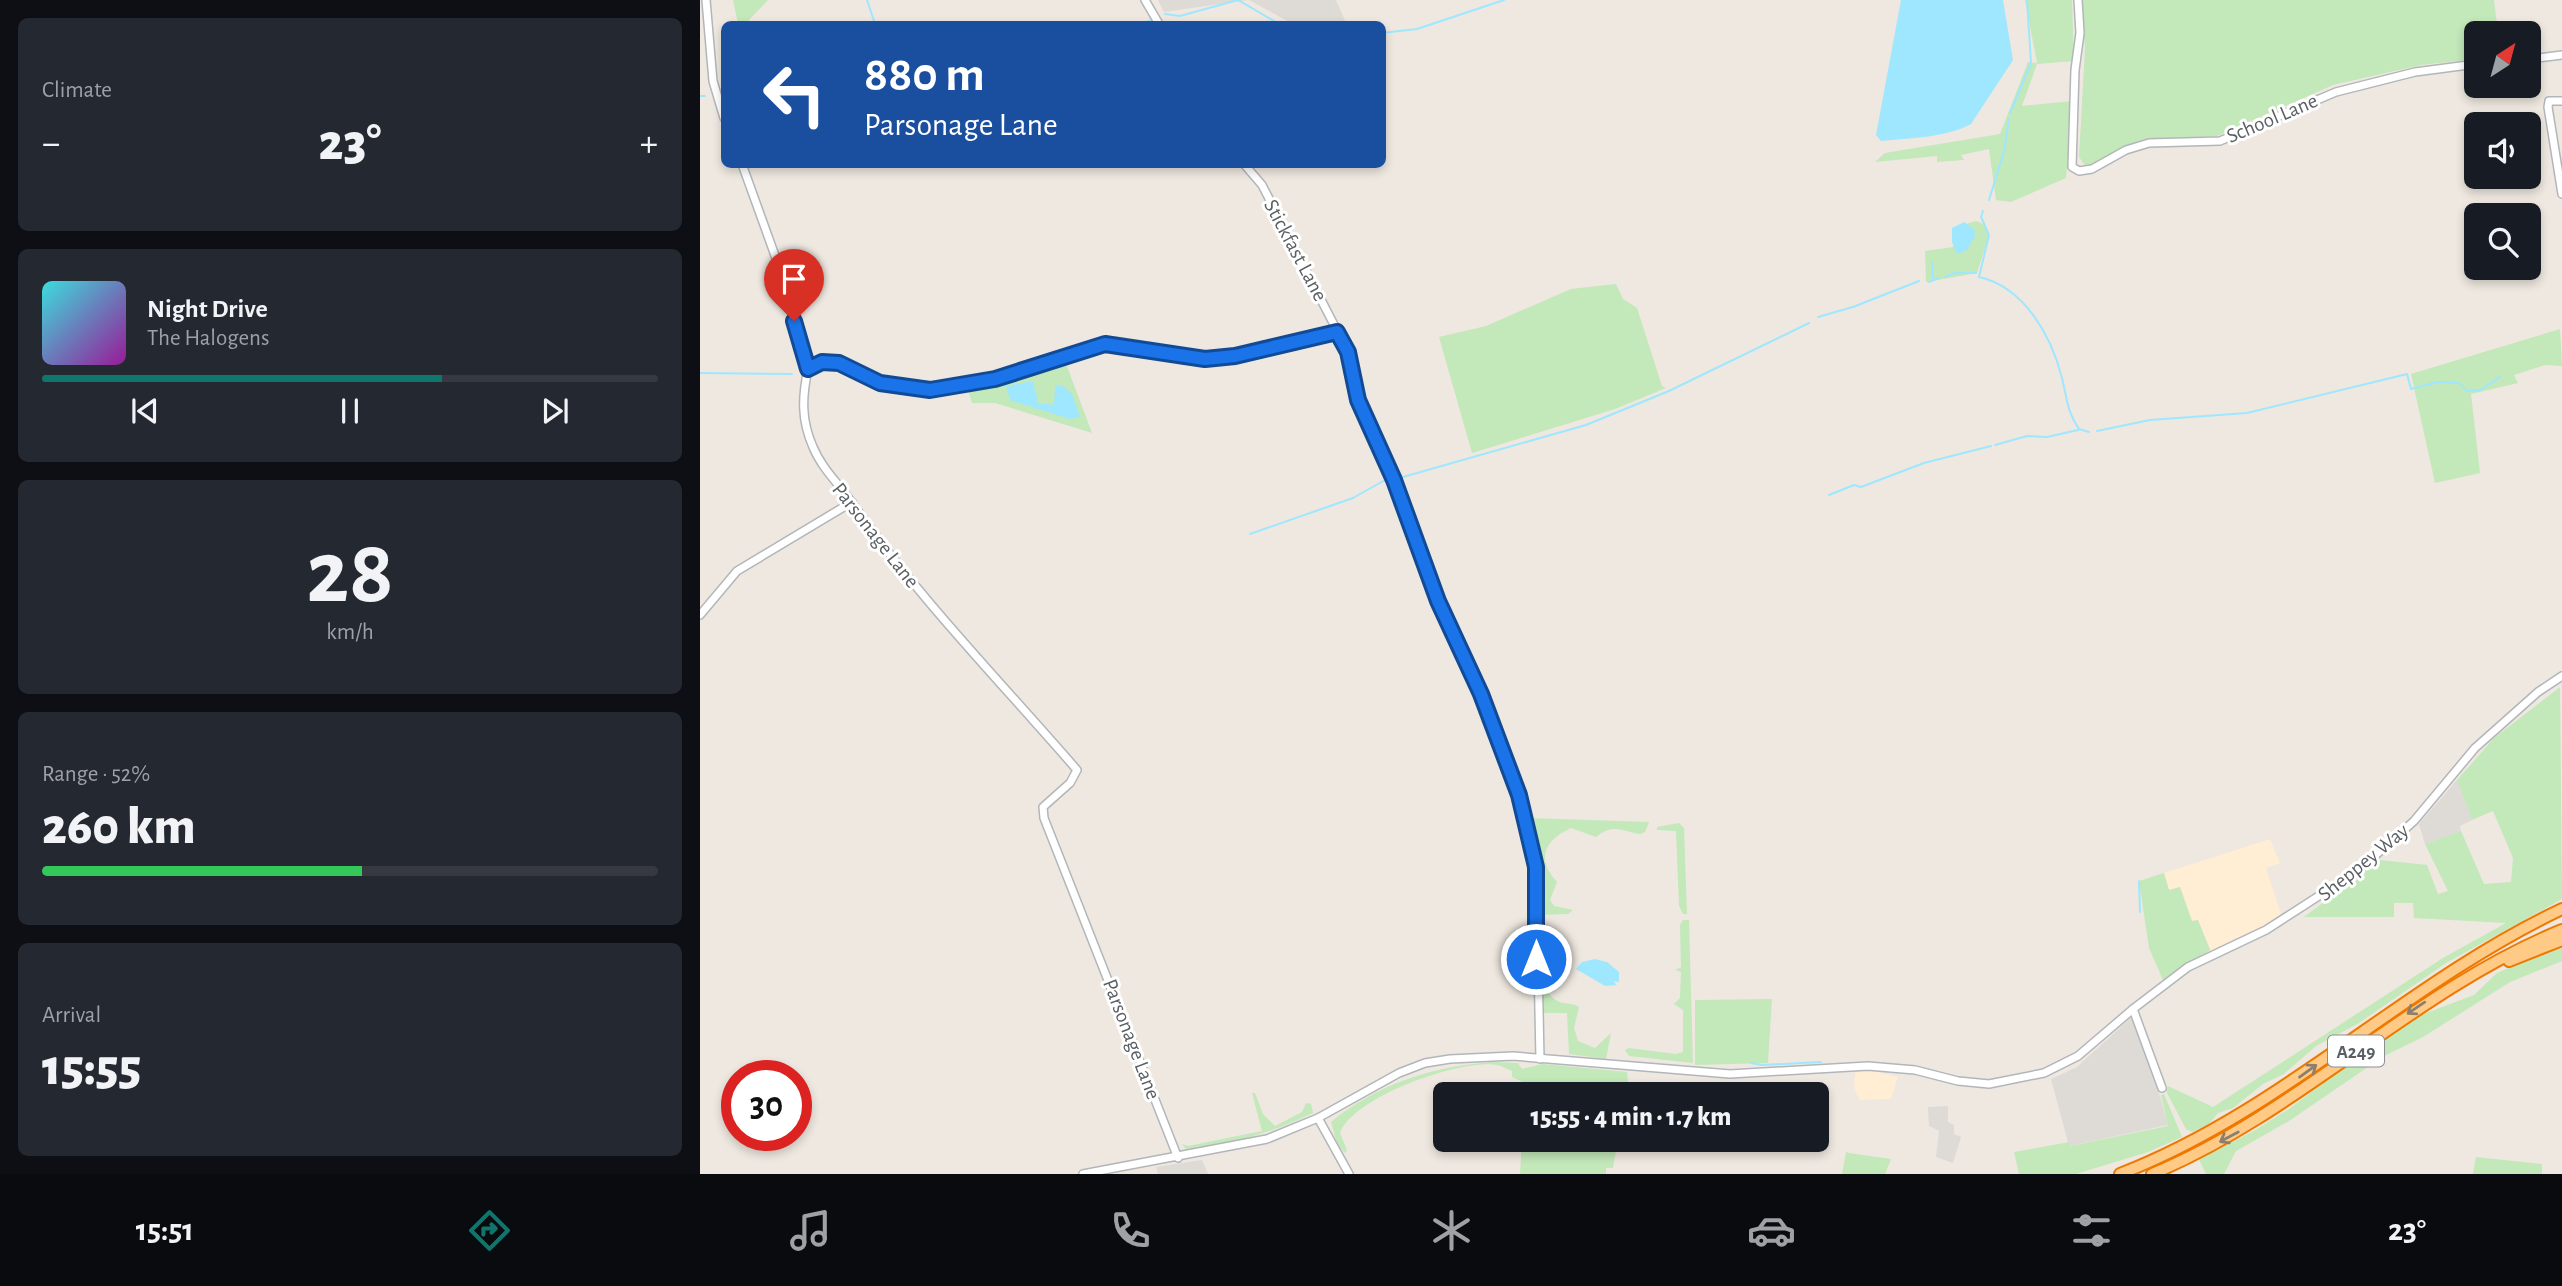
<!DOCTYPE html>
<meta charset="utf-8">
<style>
:root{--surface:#171b24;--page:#242831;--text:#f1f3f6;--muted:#9ea1a6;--line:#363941;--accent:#0f766e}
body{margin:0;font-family:"Alegreya Sans",sans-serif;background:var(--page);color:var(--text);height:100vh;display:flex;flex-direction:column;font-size:26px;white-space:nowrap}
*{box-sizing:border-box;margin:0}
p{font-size:23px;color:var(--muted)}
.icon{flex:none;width:38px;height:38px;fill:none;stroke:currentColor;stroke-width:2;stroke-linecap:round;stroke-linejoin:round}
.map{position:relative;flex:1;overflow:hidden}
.details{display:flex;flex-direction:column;gap:18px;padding:18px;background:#0d0f14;width:700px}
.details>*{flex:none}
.hud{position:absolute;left:21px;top:21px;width:665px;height:147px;border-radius:10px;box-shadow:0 4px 10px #0003;background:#1a4fa0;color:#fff;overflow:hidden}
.needle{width:46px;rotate:36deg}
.buttons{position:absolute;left:1764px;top:21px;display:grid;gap:14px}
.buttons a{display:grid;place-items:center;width:77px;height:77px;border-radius:10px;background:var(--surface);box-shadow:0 4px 10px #0003;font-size:35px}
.speed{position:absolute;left:21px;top:1060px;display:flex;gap:14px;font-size:35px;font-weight:700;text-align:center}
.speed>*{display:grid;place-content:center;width:91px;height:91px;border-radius:50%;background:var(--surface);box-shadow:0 4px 10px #0003;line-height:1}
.speed .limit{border:10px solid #d22;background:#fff;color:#111}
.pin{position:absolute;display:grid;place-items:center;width:60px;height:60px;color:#fff;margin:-72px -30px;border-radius:50% 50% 50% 0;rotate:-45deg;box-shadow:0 0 7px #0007}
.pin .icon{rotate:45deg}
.me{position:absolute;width:77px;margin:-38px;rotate:0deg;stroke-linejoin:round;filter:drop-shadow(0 0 5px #0008)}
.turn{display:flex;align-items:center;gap:24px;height:147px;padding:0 28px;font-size:32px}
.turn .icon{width:91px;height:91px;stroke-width:2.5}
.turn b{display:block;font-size:49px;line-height:60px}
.big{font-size:52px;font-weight:800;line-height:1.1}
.details .tile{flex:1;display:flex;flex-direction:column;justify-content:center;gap:10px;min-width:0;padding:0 24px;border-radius:10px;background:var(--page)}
.details .dial{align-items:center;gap:0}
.dial b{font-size:91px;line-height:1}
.song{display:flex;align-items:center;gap:21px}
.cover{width:84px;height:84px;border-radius:10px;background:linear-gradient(135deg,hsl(180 70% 55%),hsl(300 70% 35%))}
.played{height:7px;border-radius:4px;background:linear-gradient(90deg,var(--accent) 65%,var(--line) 65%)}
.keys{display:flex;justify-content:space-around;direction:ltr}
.heat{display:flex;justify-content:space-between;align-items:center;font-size:38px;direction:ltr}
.charge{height:10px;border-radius:5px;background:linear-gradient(90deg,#34c759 52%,var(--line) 0)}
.trip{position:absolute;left:733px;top:1082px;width:396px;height:70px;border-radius:10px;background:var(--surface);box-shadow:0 4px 10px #0003;font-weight:800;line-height:70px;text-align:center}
.dock{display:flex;height:112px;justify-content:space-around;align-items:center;background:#090b0e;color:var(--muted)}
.dock .icon{width:49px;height:49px}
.dock .current{color:var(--accent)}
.dock b{font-size:32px;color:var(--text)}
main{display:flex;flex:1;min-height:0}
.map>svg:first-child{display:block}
</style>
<main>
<section class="details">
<div class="tile"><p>Climate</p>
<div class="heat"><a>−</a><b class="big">23°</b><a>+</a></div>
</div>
<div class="tile">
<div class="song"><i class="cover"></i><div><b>Night Drive</b><p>The Halogens</p></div></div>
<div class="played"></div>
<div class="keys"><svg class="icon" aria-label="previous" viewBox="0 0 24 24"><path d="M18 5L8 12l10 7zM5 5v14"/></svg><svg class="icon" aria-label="pause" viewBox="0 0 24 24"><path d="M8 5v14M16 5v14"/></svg><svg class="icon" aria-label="next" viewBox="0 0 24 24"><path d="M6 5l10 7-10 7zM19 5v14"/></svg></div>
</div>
<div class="tile dial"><b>28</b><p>km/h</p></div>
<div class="tile"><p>Range · 52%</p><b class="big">260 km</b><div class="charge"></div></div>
<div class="tile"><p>Arrival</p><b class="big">15:55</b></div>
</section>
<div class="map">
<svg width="1862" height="1174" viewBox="0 0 1862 1174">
<rect width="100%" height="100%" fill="#eee8e0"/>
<!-- commercial -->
<g fill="#ffedd4">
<path d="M1570 839 1580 863 1566 868 1581 914 1568 924 1511 951 1498 920 1492 922 1480 887 1469 890 1464 873Z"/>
<path d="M1168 1070 1198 1077 1191 1099 1160 1100 1154 1088 1155 1072Z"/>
</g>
<!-- industrial -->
<g fill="#dedad5">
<path d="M458 0H548L464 12Z"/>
<path d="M549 0H636L646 23 593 24Z"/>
<path d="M1757 780 1772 820 1760 826 1761 831 1725 844 1719 824Z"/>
<path d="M1433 1016 1446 1047 1468 1125 1369 1146 1351 1079 1377 1067Z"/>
<path d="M1248 1106V1122L1254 1125V1134L1261 1137 1253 1163 1236 1157 1239 1131 1229 1126 1228 1107Z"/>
<path d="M502 1160 508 1174H458L456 1167Z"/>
</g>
<!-- green -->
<g fill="#c3e8ba">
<path d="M33 0H68L49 20 50 24H38Z"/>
<path d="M1325 0H1372L1374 61 1337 64 1322 106 1373 101 1366 178 1311 202 1296 200 1289 149 1261 155 1264 160 1237 162V156L1175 162 1185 153 1300 134 1328 62 1337 63Z"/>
<path d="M1381 0H1794L1798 33H1776V59L1721 65 1633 85 1517 136 1444 139 1386 167 1379 157 1385 49Z"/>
<path d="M1276 221 1283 224 1289 235 1277 273 1226 282 1225 251 1253 247 1252 228Z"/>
<path d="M916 284 923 299 937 308 962 386 966 388 915 409 772 453 739 337 786 326 871 289Z"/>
<path d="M1860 329 1862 366 1845 365 1814 375 1818 383 1771 394 1780 473 1735 483 1711 374Z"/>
<path d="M365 361 392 433 295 403H272L267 387Z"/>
<path d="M1860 687 1862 899 1746 963 1659 1023 1616 1046 1584 1074 1563 1084 1533 1108 1518 1113 1509 1124 1492 1132 1486 1129 1466 1091 1468 1086 1513 1107 1743 958 1806 923 1714 918 1713 903H1694V917H1604L1680 860 1727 865 1738 894 1748 891 1725 844 1761 831 1784 884 1811 882 1813 858 1793 811 1772 820 1757 780 1794 738Z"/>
<path d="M829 818 949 822 945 832 940 834C921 831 913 823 896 837L871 828C845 840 835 858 857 882L850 900 854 906 873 910 868 914 842 915V929C863 957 834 980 853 998 862 1006 870 1001 879 1007L874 1028 878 1041 895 1048 911 1033 906 1059 869 1054 867 1013H841L838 867Z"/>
<path d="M979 823 984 828 987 914H983L979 906 976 831 957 830V827Z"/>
<path d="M1464 873 1469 890 1480 887 1492 921 1498 920 1510 950 1463 980 1449 948 1439 881Z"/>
<path d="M983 920H989L993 1063 929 1056 925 1050 929 1048 976 1054 983 1052V1010L974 1004 980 998 981 972 975 970 981 967 980 925Z"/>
<path d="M1862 945V961L1810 982 1723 1037 1684 1056 1589 1121 1536 1151 1524 1174H1506L1498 1158 1552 1132 1589 1109 1666 1051 1721 1015 1774 995 1797 973Z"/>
<path d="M1072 999 1068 1063 995 1065V1000Z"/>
<path d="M792 1062 818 1063 822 1069 843 1064 927 1072 929 1094H826L827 1084 812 1077V1071C807 1069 802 1066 797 1065 760 1059 653 1097 640 1133L647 1150 645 1153 637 1144 631 1122C677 1084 734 1066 792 1062Z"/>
<path d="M552 1093H555L563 1114 575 1126 602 1112 606 1103 611 1104 613 1113C573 1132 531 1145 486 1149L482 1144 488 1146 562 1131Z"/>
<path d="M1464 1094 1482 1137 1448 1152 1376 1174H1319L1314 1152 1370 1142V1146L1468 1126 1461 1095Z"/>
<path d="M822 1139H918L913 1168H906V1174H820Z"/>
<path d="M1146 1152 1149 1153 1191 1159 1185 1174H1142Z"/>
<path d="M1776 1157 1842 1164V1174H1773Z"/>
</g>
<!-- water -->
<g fill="#9fe7ff">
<path d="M1201 0H1303L1313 60 1271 124C1245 138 1209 138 1181 141L1176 135Z"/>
<path d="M1264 222 1274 229 1275 236 1267 250 1257 254 1252 242V228Z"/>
<path d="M333 381 338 403 354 405 355 386 362 385 372 394 380 417 370 419 310 400 306 386Z"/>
<path d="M895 959 907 962 919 972V982L913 981 917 985 905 986 876 969 882 962Z"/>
</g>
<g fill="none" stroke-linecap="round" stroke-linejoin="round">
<!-- stream -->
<g stroke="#9fe7ff" stroke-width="2">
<path d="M167 0 175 24"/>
<path d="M465 14 480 16 538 0 579 24"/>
<path d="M439 24 450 21"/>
<path d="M682 33 717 29 804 0"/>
<path d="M0 96H5"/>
<path d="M1310 113 1331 63 1327 0"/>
<path d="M1289 200 1304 151 1309 119"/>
<path d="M1283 211 1281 217 1289 235 1279 277C1324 287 1351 335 1362 378 1367 398 1367 412 1379 429L1389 432"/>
<path d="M1232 263 1233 278"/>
<path d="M1245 277 1255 273H1276"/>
<path d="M1229 282 1239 278"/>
<path d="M1118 317 1153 307 1219 281"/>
<path d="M0 373 92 374"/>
<path d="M1397 431 1450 420 1547 413 1707 374 1711 389 1738 382 1759 383 1767 391 1780 390 1800 377"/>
<path d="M1295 445 1327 436 1347 437 1378 430"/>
<path d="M703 477 886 425 969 391 1109 323"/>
<path d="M1129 495 1154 485 1161 487 1224 463 1291 446"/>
<path d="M550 534 653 498 685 480"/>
<path d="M1439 881 1440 912"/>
<path d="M1051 1063 1062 1065 1121 1062"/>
</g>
<defs>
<g id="minor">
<path d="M6 0 13 81 24 118"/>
<path d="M445 0 459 24"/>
<path d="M1378 0 1380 33 1375 70 1372 167 1379 171 1392 169 1426 150 1449 143 1520 141 1636 92 1715 72 1776 64"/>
<path d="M1829 59 1862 55"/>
<path d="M1862 101H1849L1848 107 1862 194"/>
<path d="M42 164 82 275 108 369"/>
<path d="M544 164 562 185 648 352 658 400 694 480 738 601 781 694 819 795 836 867 840 1059"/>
<path d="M0 615 37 571 152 502"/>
<path d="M1433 1009 1462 1088"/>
<path d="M618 1118 649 1174"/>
<path d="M478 1158 344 818 343 807 370 783 377 770C301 682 220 600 153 504 140 485 122 469 113 447 101 420 102 397 108 369L122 361 139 363 180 383 230 390 295 379 405 344 505 359 535 356 637 332"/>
<path d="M383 1174 567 1139 618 1118 699 1073 725 1063 750 1059 813 1056 1030 1074 1168 1066 1215 1070 1258 1081 1289 1084 1344 1073 1378 1056 1433 1009 1488 967 1566 930 1659 870 1714 821 1775 748 1838 692 1862 676"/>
</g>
<g id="highway">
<path d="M1809 961 1862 940"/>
<path d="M1420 1174C1583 1111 1705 983 1862 909"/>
<path d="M1452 1174C1601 1112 1712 991 1862 930"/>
</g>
</defs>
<!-- minor casing -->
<use href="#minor" stroke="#b2b6ba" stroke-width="10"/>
<!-- highway casing -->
<use href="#highway" stroke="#ee7800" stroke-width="14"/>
<!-- minor -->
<use href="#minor" stroke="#fff" stroke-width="7"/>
<!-- highway -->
<use href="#highway" stroke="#ffca86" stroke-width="10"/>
</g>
<!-- one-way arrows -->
<defs><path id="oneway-shaft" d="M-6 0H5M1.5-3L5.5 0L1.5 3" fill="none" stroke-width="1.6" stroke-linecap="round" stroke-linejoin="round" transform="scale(1.75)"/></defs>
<g stroke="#8b7f6e">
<use href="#oneway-shaft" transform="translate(1716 1008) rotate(146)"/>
<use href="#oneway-shaft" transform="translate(1608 1071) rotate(-36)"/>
<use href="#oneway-shaft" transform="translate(1529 1137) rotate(152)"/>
</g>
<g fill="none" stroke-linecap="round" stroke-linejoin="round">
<defs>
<path id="route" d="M94 321 108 369 122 362 139 363 180 383 230 390 295 379 405 344 505 359 535 356 637 332 648 352 658 400 694 480 738 601 781 694 819 795 836 867V959"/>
</defs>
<!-- route casing -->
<use href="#route" stroke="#114b97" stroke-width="18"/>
<!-- route -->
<use href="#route" stroke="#1a73e8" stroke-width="12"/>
</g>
<g text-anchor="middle" stroke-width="6" stroke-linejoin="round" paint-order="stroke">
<!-- shield labels -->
<rect fill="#fff" stroke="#8b8f92" stroke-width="2" x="1628" y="1035.5" width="56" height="31" rx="5"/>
<g font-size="19" font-weight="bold" fill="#595f63">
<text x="1656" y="1058">A249</text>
</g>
<!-- street labels -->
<g font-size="21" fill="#595f63" stroke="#fff">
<text transform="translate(1572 118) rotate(-23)" y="7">School Lane</text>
<text transform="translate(596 250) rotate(62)" y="7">Stickfast Lane</text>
<text transform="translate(176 535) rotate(52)" y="7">Parsonage Lane</text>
<text transform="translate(1663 862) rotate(-39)" y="7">Sheppey Way</text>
<text transform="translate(432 1039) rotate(69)" y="7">Parsonage Lane</text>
</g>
</g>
</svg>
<div class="buttons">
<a><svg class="needle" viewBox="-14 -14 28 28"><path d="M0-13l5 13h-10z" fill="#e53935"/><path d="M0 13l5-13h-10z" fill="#9ea1a6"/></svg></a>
<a><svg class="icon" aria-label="sound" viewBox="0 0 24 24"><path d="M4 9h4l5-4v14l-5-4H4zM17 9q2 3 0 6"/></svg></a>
<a><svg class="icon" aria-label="search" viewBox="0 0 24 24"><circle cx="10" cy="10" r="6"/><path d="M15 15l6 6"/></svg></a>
</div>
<div class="speed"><div class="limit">30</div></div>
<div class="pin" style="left:94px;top:321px;background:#d93025"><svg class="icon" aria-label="arrive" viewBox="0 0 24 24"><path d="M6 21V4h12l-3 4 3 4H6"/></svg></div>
<svg class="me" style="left:836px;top:959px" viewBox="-20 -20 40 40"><circle r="17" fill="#1a73e8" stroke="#fff" stroke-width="3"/><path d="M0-11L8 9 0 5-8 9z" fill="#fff"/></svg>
<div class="trip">15:55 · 4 min · 1.7 km</div>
<div class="hud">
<div class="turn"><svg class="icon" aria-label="left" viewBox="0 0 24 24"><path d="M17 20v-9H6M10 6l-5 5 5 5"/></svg><div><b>880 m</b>Parsonage Lane</div></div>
</div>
</div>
</main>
<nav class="dock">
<b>15:51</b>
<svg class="icon current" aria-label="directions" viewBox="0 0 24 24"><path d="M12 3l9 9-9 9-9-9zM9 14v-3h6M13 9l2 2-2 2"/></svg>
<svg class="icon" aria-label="music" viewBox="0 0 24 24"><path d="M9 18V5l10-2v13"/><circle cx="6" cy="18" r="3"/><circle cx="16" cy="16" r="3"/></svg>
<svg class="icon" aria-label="phone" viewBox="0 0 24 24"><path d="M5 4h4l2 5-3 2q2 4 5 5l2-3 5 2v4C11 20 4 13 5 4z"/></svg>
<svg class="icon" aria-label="climate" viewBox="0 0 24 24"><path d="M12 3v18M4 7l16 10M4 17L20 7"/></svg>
<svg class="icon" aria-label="car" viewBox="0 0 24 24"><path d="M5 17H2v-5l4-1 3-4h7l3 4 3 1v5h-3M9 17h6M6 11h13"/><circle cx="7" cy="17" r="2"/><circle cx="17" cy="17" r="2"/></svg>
<svg class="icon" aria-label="filters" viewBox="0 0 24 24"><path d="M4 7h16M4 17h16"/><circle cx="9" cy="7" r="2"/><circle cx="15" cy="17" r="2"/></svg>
<b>23°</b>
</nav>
